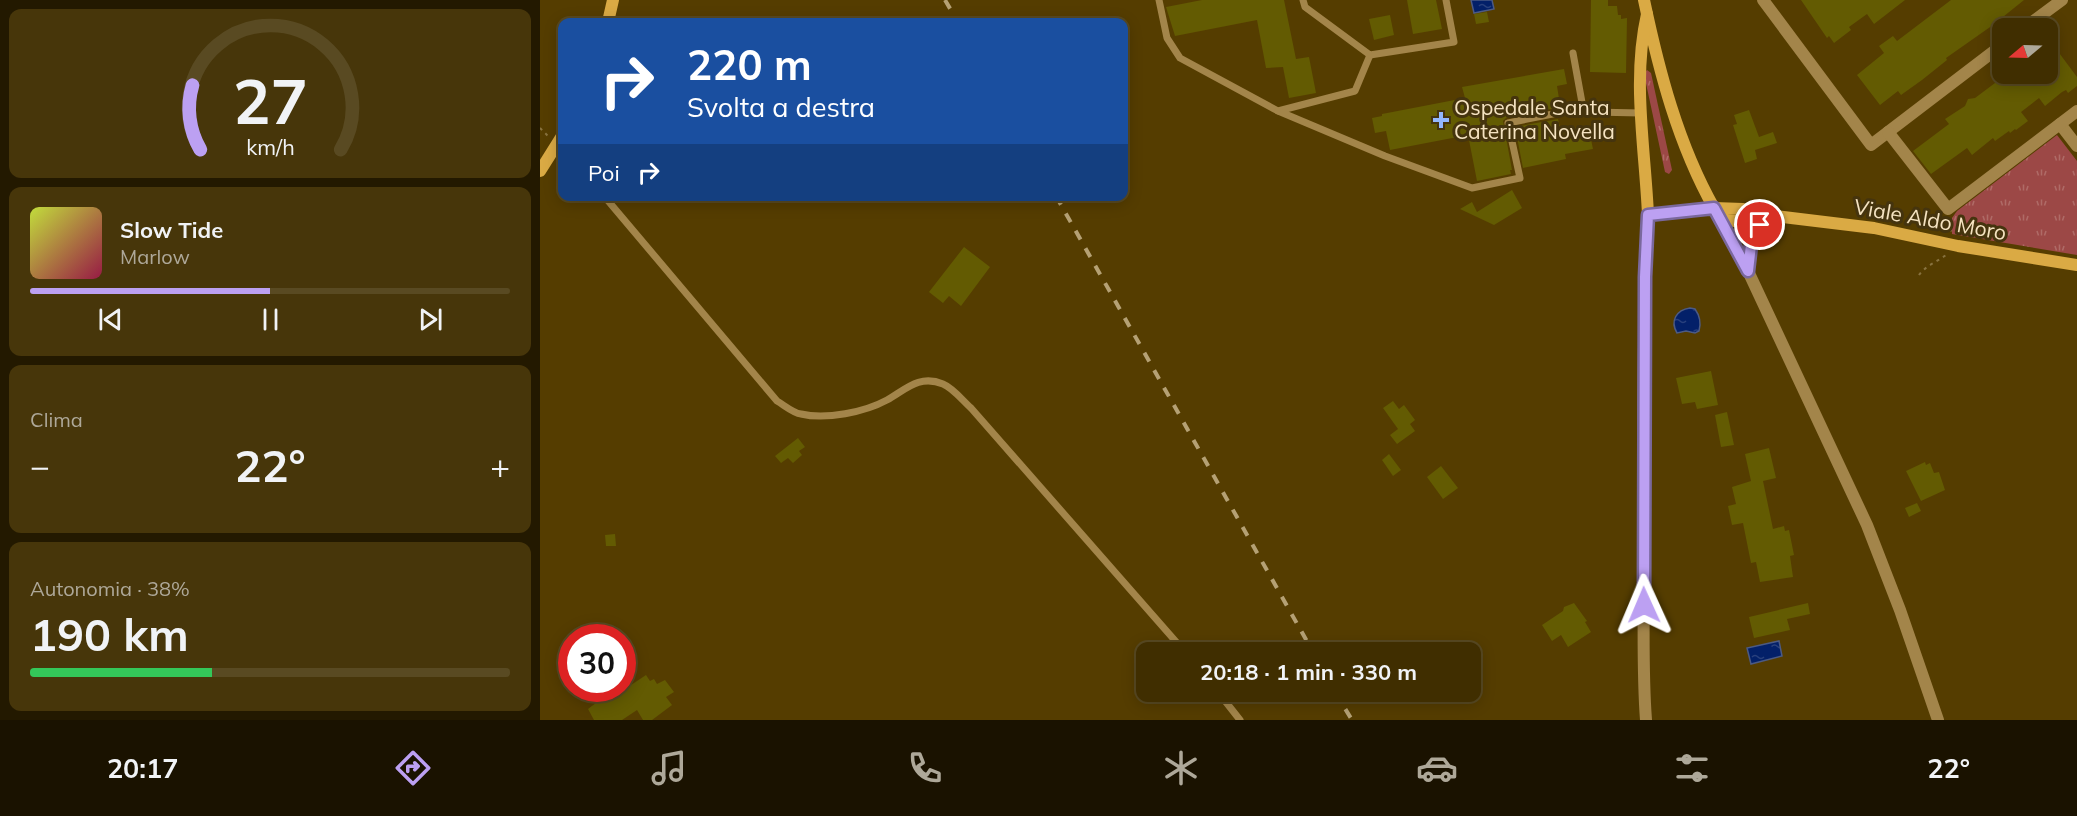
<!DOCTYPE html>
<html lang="it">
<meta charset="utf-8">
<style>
:root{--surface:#402e00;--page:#47360a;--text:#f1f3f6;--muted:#aea899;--line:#594a22;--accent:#bca0f2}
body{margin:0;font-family:Mulish,sans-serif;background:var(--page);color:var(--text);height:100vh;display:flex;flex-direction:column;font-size:22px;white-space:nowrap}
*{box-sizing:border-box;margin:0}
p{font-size:20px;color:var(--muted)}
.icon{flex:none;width:33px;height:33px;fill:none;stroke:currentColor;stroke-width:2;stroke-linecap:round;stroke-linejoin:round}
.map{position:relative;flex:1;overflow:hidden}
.drawer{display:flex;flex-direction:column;gap:9px;padding:9px;background:#231900;width:540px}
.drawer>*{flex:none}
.guide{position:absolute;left:18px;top:18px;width:570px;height:183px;border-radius:12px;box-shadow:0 3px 15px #0003,0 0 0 2px var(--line);background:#1a4fa0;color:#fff;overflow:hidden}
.needle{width:39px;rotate:251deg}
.buttons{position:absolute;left:1452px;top:18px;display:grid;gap:12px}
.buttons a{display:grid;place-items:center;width:66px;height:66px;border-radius:12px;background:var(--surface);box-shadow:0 3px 15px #0003,0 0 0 2px var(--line);font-size:30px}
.speed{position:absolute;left:18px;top:624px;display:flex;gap:12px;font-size:30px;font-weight:700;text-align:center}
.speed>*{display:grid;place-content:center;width:78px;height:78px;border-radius:50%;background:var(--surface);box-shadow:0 3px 15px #0003,0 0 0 2px var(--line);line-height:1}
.speed .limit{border:9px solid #d22;background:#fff;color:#111}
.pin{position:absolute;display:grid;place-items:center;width:51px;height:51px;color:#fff;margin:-26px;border:3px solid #fff;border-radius:50%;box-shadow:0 2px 6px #0007}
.me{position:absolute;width:66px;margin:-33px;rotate:359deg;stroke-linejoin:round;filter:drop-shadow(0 0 4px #0008)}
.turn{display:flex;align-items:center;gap:21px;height:126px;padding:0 30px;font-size:27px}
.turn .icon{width:78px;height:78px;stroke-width:2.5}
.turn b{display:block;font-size:42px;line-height:51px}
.then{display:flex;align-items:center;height:57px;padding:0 30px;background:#0003;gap:12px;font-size:22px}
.big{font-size:45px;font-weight:700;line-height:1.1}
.drawer .widget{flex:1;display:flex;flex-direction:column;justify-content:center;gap:9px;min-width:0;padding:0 21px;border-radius:12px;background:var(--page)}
.drawer .dial{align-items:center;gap:0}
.dial svg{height:156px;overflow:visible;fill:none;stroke:var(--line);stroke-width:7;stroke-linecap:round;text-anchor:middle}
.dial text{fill:var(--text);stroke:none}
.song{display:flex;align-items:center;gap:18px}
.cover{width:72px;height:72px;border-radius:9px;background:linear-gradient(135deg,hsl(70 70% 55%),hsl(340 70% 35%))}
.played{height:6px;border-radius:3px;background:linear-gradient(90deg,var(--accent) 50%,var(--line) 50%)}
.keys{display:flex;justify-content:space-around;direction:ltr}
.heat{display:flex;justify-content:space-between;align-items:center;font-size:33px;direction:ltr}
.charge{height:9px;border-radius:4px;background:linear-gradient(90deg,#34c759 38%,var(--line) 0)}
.trip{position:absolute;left:596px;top:642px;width:345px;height:60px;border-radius:12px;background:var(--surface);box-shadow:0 3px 15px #0003,0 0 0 2px var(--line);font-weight:700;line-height:60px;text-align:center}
.menu{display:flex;height:96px;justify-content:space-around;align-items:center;background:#1a1200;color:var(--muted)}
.menu .icon{width:42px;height:42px}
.menu .active{color:var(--accent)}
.menu b{font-size:27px;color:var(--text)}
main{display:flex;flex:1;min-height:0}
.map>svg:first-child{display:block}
</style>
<main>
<section class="drawer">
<div class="widget dial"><svg viewBox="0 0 100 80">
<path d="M14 69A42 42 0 1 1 86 69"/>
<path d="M14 69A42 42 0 0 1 10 36" stroke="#bca0f2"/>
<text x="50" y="56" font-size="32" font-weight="700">27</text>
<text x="50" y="72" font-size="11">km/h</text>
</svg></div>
<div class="widget">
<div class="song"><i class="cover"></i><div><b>Slow Tide</b><p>Marlow</p></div></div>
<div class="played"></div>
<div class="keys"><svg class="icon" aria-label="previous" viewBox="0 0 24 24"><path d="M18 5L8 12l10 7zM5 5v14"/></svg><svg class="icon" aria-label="pause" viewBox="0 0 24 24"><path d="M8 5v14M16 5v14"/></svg><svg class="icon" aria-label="next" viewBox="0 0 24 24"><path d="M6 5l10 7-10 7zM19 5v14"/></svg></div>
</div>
<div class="widget"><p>Clima</p>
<div class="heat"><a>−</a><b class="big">22°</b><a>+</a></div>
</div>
<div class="widget"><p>Autonomia · 38%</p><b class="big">190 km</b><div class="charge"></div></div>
</section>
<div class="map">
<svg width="1537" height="720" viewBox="0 0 1537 720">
<defs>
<pattern id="grass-tufts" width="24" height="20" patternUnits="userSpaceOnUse" patternTransform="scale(1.5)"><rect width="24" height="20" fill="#9c4846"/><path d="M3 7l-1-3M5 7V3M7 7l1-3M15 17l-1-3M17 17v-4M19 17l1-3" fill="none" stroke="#af6b67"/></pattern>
<pattern id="water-ripples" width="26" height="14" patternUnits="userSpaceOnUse" patternTransform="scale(1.5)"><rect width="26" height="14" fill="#032069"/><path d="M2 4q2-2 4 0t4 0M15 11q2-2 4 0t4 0" fill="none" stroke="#28407d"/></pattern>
</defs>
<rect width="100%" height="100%" fill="#553d00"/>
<!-- grass -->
<g fill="url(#grass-tufts)">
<path d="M1107 70 1111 73 1132 170 1129 174 1125 172 1104 74Z"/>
<path d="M1517 135 1537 161V255L1412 234V218L1417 211Z"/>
</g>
<!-- water -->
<g fill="url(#water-ripples)" stroke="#4c5a83" stroke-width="1.5">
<path d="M931 0H952L954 9 934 13Z"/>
<path d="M1150 308 1155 309C1160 316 1161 324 1159 331L1155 333 1146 331 1137 333C1130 321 1136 310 1150 308Z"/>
<path d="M1239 641 1242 656 1211 664 1207 648Z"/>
</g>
<!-- building -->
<g fill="#635b02">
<path d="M662 0H744L756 59 769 57 776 93 749 98 743 67 726 68 717 20 635 36 626 7Z"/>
<path d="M867 0H896L902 29 873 34Z"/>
<path d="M1051 0H1068V6H1077L1078 15H1081V19L1087 18 1086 73 1050 72Z"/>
<path d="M1261 0H1365L1334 24 1327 14 1309 27 1311 30 1294 43 1289 36 1287 38Z"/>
<path d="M1411 0H1484L1453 25 1406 58 1407 60 1382 80 1361 95 1358 91 1340 105 1317 75 1344 53 1339 46 1353 36 1357 41Z"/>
<path d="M947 12 949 22 936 24 934 14Z"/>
<path d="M850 15 854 35 834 40 829 19Z"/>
<path d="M1508 38 1537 77V86L1528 93 1526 90 1522 92 1505 106 1499 98 1481 112 1488 121 1476 130 1475 129 1470 133 1469 131 1455 141 1453 138 1432 155 1427 148 1391 174 1373 151 1409 124 1405 119 1425 106 1428 99 1435 98 1467 74H1508Z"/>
<path d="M1024 69 1027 84 1017 86 1020 105 1016 106V108L967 117 963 121 972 170H970L971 174 937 181 928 135 850 150 846 131 835 133 832 118 842 116V114L925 98 922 87Z"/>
<path d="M1209 110 1219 137 1233 132 1237 143 1215 150 1217 159 1205 163 1193 125 1197 124 1194 115Z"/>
<path d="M1018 119 1021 131 1048 125 1053 149 1025 154 1026 159 983 168 975 127Z"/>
<path d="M972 190 982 208 954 225 920 209 932 202 937 212Z"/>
<path d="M424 247 450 267 421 306 409 296 403 303 389 292Z"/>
<path d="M1171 371 1178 405 1157 409 1155 402 1142 404 1136 378Z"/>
<path d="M853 401 859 409 864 405 875 420 870 424 875 431 857 444 850 435 858 429 843 408Z"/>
<path d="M1187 412 1194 445 1181 447 1175 415Z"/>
<path d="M258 438 265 447 259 451 262 455 253 463 248 458 241 463 235 456Z"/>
<path d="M1229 448 1236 478 1223 481 1233 529 1244 526 1245 531 1249 530 1254 555 1250 556 1253 577 1220 582 1216 562 1211 563 1203 523 1192 525 1188 506 1196 504 1192 487 1211 481 1205 454Z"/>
<path d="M849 454 861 470 853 476 842 460Z"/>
<path d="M1385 462 1386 465 1390 463 1394 473 1399 472 1405 490 1381 501 1366 471Z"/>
<path d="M901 466 918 488 903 499 887 477Z"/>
<path d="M1377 503 1381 511 1369 517 1365 508Z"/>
<path d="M75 534 76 546H66L65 535Z"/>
<path d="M1034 603 1047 621 1045 622 1051 632 1028 647 1021 635 1012 641 1002 625 1023 611 1024 607Z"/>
<path d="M1268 603 1270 614 1247 619 1250 630 1214 638 1209 617Z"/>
<path d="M106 675 110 681 114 679 117 684 125 680 134 692 126 697 132 705 112 720H103L97 710 82 720H54L48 709 61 699 64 703Z"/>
</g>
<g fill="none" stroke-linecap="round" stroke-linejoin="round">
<!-- path -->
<g stroke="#88723e" stroke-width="2" stroke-dasharray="3 4.5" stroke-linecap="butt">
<path d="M0 128 9 137"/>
<path d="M1411 221V233"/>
<path d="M1379 275C1385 266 1397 262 1406 255"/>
</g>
<!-- lane -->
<g stroke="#a3854a" stroke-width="7">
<path d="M619 0 627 38 640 58 738 111 815 91 830 55"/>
<path d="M763 0 765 7 830 55 914 42 906 0"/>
<path d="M1043 108 1052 112 1101 113"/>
<path d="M738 111 845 156 932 188 980 178 968 123 1043 108 1033 53"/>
<path d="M64 196 237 401C244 405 253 413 261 414 286 420 325 412 347 400 365 390 379 374 403 384 413 388 423 401 431 408L645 652"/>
<path d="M678 692 700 720"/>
</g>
<!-- street -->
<g stroke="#a3854a" stroke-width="12">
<path d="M1223 0 1331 145 1462 45"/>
<path d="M1484 28 1522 0"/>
<path d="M1520 124 1537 146"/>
<path d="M1348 132 1408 209 1537 111"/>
<path d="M1176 212 1208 271 1327 525 1360 610 1398 720"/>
<path d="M1106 720C1102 667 1104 614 1104 561 1102 446 1103 330 1108 215"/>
</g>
<!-- secondary -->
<g stroke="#daaa44" stroke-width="12">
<path d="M1104 0C1119 71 1138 144 1174 208"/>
<path d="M1107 14C1092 80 1105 148 1108 215L1174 208 1203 209 1227 215 1334 228 1418 246 1537 265"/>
<path d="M68 22 73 0"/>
<path d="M0 171 22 136"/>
<path d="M1179 219 1202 222 1226 216"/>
<path d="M1208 271C1212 242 1208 232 1235 217"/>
</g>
<!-- rail -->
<g stroke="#b5a174" stroke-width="4" stroke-dasharray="10 10" stroke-linecap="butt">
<path d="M405 0 418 22"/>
<path d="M516 196 773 652"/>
<path d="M795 692 812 720"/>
</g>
</g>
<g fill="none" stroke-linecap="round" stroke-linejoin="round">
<defs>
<path id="route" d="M1104 605 1105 277 1108 215 1174 208 1208 271 1211 245 1220 225"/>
</defs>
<!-- route casing -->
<use href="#route" stroke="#7a689d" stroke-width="15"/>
<!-- route -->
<use href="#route" stroke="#bca0f2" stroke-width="10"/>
</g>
<!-- markers -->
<path fill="#93b7fd" stroke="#45340e" stroke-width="2" d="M898 111h6v6h6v6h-6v6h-6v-6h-6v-6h6z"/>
<g text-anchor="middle" stroke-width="6" stroke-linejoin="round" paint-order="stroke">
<!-- poi labels -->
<g font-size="21" fill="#f5e3c1" stroke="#45340e" text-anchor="start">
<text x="914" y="115">Ospedale Santa<tspan x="914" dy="24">Caterina Novella</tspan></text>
</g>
<!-- street labels -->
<g font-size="21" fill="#f5e3c1" stroke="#45340e">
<text transform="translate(1390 220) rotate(10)" y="7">Viale Aldo Moro</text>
</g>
</g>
</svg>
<div class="buttons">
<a><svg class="needle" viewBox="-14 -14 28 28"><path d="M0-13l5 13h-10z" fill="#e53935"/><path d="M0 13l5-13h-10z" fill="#aea899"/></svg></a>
</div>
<div class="speed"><div class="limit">30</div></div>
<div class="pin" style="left:1220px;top:225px;background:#d93025"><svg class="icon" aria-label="arrive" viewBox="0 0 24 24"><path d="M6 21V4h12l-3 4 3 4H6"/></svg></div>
<svg class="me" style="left:1104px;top:605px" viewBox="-20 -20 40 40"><path d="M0-17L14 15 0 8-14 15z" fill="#bca0f2" stroke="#fff" stroke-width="4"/></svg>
<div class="trip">20:18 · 1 min · 330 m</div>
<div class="guide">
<div class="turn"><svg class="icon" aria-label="right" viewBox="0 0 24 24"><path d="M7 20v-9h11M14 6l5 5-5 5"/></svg><div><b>220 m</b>Svolta a destra</div></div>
<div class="then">Poi<svg class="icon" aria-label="right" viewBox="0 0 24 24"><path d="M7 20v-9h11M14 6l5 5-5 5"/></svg></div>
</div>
</div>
</main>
<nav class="menu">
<b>20:17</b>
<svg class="icon active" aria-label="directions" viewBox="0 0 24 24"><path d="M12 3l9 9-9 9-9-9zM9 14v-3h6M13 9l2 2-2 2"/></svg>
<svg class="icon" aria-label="music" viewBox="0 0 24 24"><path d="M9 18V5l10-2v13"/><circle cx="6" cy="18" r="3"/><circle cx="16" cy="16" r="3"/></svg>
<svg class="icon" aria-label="phone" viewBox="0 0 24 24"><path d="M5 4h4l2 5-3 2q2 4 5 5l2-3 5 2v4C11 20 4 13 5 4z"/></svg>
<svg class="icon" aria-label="climate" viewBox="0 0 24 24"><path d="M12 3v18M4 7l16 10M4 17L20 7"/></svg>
<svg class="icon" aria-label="car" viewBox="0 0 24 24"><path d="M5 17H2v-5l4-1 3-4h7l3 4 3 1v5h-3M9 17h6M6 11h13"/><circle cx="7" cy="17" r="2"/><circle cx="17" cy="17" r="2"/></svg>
<svg class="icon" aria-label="filters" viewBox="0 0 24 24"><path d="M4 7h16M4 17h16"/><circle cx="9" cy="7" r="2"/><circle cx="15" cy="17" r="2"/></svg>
<b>22°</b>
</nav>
